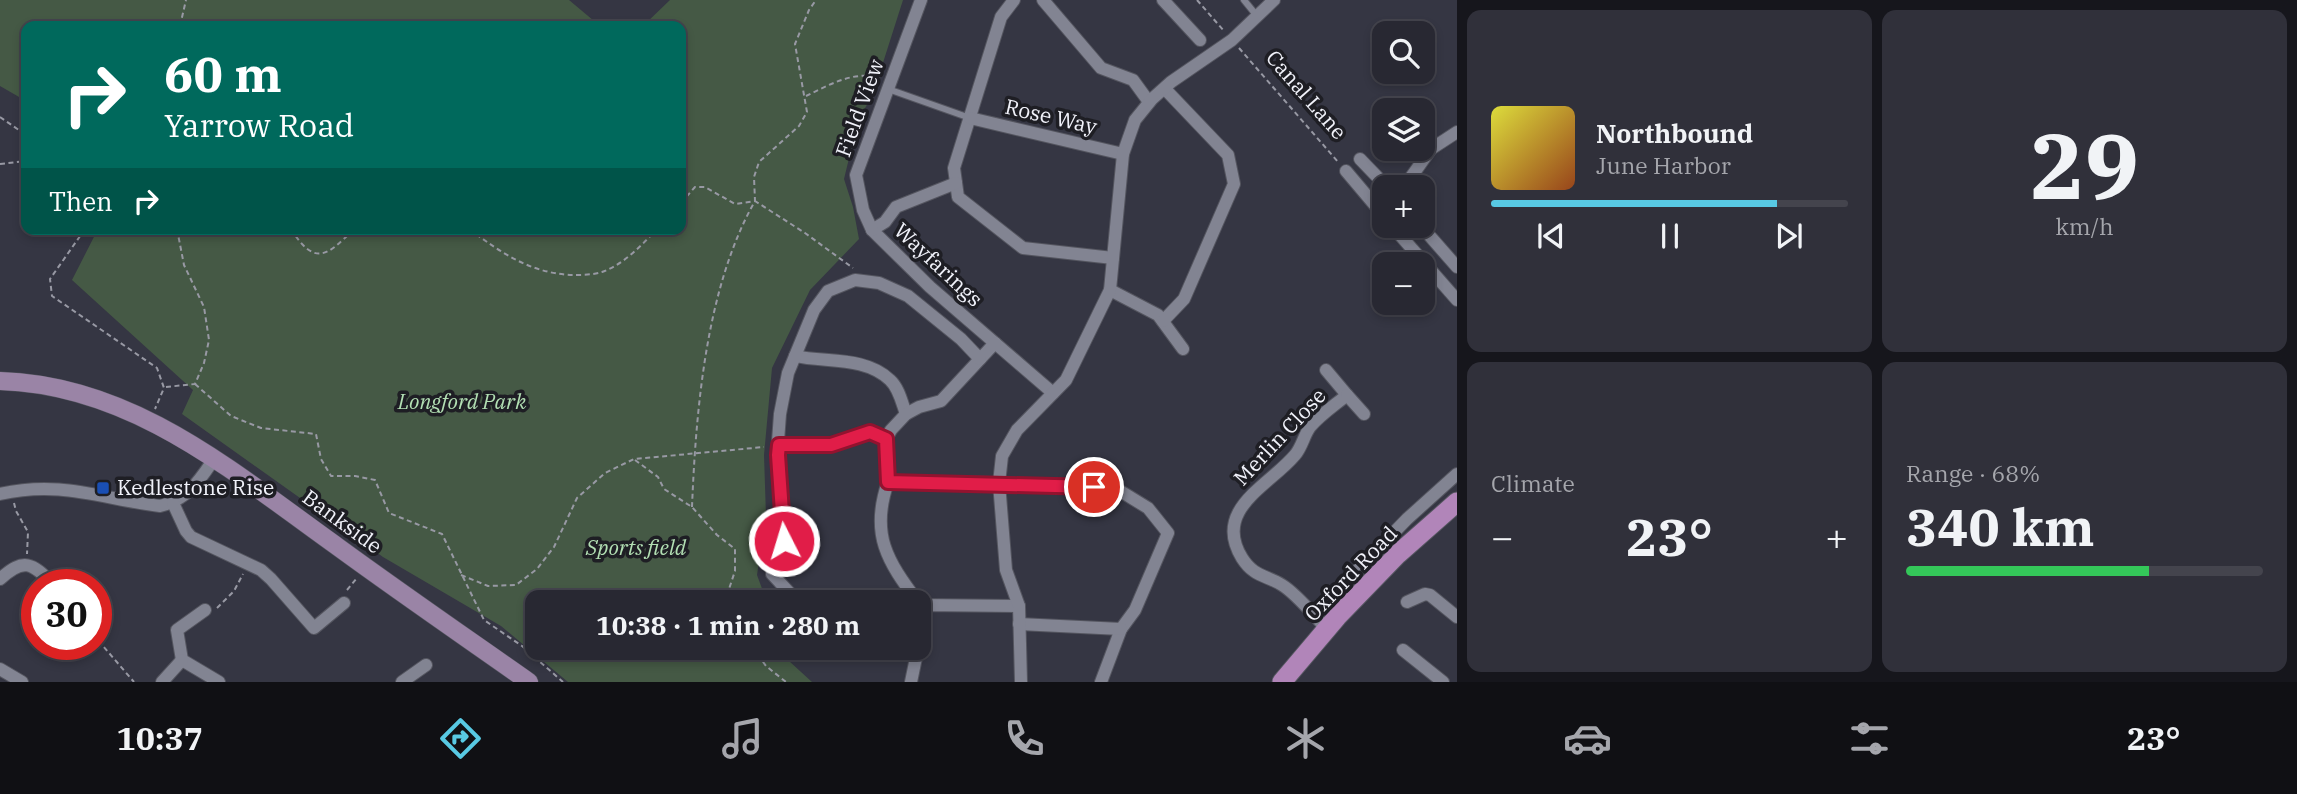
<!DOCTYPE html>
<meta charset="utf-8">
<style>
:root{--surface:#282832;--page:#30303a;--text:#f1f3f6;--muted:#a5a6ac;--line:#44444d;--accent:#58c9e3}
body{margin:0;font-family:"IBM Plex Serif",serif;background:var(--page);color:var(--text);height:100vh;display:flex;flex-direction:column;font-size:26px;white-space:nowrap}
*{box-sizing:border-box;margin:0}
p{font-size:23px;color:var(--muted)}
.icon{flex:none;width:38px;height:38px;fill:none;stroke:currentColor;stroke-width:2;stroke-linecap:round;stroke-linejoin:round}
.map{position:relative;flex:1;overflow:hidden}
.details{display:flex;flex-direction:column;gap:10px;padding:10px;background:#16161c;width:840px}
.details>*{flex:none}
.banner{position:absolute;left:21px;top:21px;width:665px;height:214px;border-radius:14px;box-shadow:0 4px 10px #0003,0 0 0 2px var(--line);background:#00695c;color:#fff;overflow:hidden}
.controls{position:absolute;left:1372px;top:21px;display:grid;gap:14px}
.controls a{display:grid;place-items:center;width:63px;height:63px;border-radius:14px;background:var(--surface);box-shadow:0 4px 10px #0003,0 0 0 2px var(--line);font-size:35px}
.speed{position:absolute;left:21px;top:569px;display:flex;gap:14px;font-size:35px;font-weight:700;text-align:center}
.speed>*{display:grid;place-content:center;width:91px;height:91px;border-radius:50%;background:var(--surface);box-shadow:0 4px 10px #0003,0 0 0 2px var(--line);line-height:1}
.speed .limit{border:10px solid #d22;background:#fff;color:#111}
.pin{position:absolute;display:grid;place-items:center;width:60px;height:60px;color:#fff;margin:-30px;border:4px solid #fff;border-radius:50%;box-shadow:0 2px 7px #0007}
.me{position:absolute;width:77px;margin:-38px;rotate:355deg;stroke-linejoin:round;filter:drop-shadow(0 0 5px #0008)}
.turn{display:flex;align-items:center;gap:24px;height:147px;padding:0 28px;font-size:32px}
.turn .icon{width:91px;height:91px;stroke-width:2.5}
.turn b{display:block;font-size:49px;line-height:60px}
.then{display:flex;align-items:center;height:66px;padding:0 28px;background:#0003;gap:14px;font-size:26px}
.big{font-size:52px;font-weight:800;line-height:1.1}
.details .widget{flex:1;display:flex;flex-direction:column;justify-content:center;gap:10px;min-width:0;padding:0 24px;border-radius:14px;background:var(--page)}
.details .dial{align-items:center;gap:0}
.dial b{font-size:91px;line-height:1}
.song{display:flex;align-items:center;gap:21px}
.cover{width:84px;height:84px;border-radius:10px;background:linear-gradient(135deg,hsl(60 70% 55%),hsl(20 70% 35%))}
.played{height:7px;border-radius:4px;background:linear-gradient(90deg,var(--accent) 80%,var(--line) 80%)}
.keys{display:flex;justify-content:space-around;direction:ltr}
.heat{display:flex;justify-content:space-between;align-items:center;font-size:38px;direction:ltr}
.charge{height:10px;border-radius:5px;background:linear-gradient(90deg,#34c759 68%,var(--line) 0)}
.details .tiles{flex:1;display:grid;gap:10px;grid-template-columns:repeat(2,1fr)}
.trip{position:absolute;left:525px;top:590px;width:406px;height:70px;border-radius:14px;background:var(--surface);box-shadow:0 4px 10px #0003,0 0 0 2px var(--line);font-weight:800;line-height:70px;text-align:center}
.menu{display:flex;height:112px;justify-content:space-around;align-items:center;background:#101014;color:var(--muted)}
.menu .icon{width:49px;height:49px}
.menu .active{color:var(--accent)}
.menu b{font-size:32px;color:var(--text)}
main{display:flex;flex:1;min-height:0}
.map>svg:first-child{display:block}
</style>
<main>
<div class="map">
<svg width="1457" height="682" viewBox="0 0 1457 682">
<rect width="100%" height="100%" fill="#353643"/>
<!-- green -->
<g fill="#455945">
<path d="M0 0H569L600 26H26V101L0 86Z"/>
<path d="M670 0H903L873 94 864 110 852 146 844 179 853 207 859 239 810 290 772 368 764 455 766 516 757 575 767 602H537V648H784L789 661 812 682H568L501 626 383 557 182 414 193 390 72 280 98 229H681V26H643Z"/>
</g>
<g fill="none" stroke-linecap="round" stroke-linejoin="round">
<defs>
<g id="lane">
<path d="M1244 0 1257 16"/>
<path d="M888 89 970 118"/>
</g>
<g id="street">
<path d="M1014 0 1001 17 954 168 958 197 1023 248 1113 258"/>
<path d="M1043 0 1101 68 1133 80 1149 102"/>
<path d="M1163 0 1200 40"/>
<path d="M970 118 1123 154"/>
<path d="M1360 159 1387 187"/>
<path d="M1346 171 1384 216"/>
<path d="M956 183 896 207 885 222 872 230 930 287 1053 393"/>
<path d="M1404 187 1431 149 1457 132"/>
<path d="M1392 226 1457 300"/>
<path d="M1421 226 1457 267"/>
<path d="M872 230 863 210 856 175 921 0"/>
<path d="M1110 290 1158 315 1183 349"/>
<path d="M1163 321 1184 299 1234 184 1228 155 1165 89"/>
<path d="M795 356C826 363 865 356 890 380 899 388 902 403 906 414"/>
<path d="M1326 370 1347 395C1335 405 1320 415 1310 427 1304 435 1302 447 1295 455 1269 486 1212 509 1242 558 1254 577 1266 575 1282 585 1297 594 1315 617 1328 630"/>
<path d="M1347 395 1364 414"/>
<path d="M779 445H831L870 432 886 439"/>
<path d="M888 482 886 439 891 430 906 414 919 407 941 401 995 343"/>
<path d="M0 494C61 480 102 499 160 506 188 499 199 481 214 459"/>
<path d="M173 503 186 531 191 537 261 570 271 579 314 628 344 603"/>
<path d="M0 579C24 557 32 563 53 584"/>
<path d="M798 602 772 574 784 542 777 455 780 414 788 373 814 310 828 291 855 280 879 283 908 296 961 339 980 359"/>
<path d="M918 602C887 561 870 534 888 482L999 483 1117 489 1148 508 1168 533 1135 610 1121 629 1101 682"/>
<path d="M1407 602 1425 594 1430 595 1457 617"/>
<path d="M205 610 177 630 182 660 219 682"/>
<path d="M1313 616 1407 519 1457 474"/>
<path d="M1019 624 1121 629"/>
<path d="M919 637 920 605 1019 606"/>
<path d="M1403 650 1443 682"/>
<path d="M0 669 22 682"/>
<path d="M162 682 182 660"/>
<path d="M402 682 426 665"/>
<path d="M911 682 918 648"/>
<path d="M1021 682 1019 606 1006 570 999 483 1002 456 1017 430 1066 380 1110 290 1123 154 1135 120 1152 99 1171 82 1232 40 1274 0"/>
</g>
<path id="secondary" d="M0 381C134 385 234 473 338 547 401 593 465 637 529 682"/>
<path id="primary" d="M1282 682 1337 617 1398 554 1457 502"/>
</defs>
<!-- lane casing -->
<use href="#lane" stroke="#54555f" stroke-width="8"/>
<!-- street casing -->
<use href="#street" stroke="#54555f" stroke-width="14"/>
<!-- secondary casing -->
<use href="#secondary" stroke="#54555f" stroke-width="19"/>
<!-- primary casing -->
<use href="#primary" stroke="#54555f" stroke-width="21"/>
<!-- path -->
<g stroke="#9899a4" stroke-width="2" stroke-dasharray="5 3.5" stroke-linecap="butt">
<path d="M1197 0 1224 31"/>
<path d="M180 26 186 0"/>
<path d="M1239 48 1339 163"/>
<path d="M806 96C829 85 854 70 880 78"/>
<path d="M0 117 26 135"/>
<path d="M0 164 26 161"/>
<path d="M681 203 695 187H705L735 204 755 201 754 177 759 162 799 126 807 112 795 44 809 10 816 0"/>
<path d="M85 229 50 279 52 296 157 368 164 388 155 409"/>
<path d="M291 229C315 267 327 256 354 229"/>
<path d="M469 229C502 253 528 272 570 275 580 275 593 275 602 272 624 264 641 246 657 229"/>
<path d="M195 384 231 416 261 428 316 434 321 459 331 476H355L375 480 389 513 442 534 484 620 522 646 563 682"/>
<path d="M166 387 195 384 204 363 209 340 204 307 184 265 177 229"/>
<path d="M635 460 658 477 664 489 692 507 717 535 735 549V571L728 592 731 602"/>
<path d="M14 503 16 511 28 532 27 554"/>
<path d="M692 507C696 409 706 287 755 201L805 233 853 268"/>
<path d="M461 575 488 586 516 585 537 569 554 547 577 498 605 473 634 459 764 447"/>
<path d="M347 590 357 578"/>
<path d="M217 608 234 591 243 574"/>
<path d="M96 629 102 634 97 639 134 682"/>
<path d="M753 648 766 666 786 682"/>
</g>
<!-- lane -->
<use href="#lane" stroke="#828492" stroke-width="6"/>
<!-- street -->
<use href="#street" stroke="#828492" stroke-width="12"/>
<!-- secondary -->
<use href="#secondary" stroke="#9a84a6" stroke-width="18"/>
<!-- primary -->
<use href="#primary" stroke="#b185b9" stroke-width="19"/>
</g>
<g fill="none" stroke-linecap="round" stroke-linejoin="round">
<defs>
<path id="route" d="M784 541 778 455 779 445H831L870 432 886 439 888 482 1094 487"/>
</defs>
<!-- route casing -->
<use href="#route" stroke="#92132f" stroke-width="18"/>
<!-- route -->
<use href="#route" stroke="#e11d48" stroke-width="12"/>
</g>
<!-- markers -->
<rect fill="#1a4fb4" stroke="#1e1e24" stroke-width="2.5" x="96" y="481" width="14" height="14" rx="3.5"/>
<g text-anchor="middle" stroke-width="7" stroke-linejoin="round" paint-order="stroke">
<!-- street labels -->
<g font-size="21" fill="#f1f2fa" stroke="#1e1e24">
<text transform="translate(1306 95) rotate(49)" y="7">Canal Lane</text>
<text transform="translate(860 108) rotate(-70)" y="7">Field View</text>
<text transform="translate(1051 117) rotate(13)" y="7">Rose Way</text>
<text transform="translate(938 265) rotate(43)" y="7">Wayfarings</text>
<text transform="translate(1280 437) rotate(-47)" y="7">Merlin Close</text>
<text transform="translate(342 522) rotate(36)" y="7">Bankside</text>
<text transform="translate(1351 574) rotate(-46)" y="7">Oxford Road</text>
</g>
<!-- park labels -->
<g font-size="21" font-style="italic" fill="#b2dfb3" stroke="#1e1e24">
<text x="462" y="409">Longford Park</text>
<text x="636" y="555">Sports field</text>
</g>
<!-- poi labels -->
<g font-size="21" fill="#f1f2fa" stroke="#1e1e24" text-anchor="start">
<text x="117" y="495">Kedlestone Rise</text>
</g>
</g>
</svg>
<div class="controls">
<a><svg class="icon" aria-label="search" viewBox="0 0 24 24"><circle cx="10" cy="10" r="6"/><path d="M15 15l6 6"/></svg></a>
<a><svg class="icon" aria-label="layers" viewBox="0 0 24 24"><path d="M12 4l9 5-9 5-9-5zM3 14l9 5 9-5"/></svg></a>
<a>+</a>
<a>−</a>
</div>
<div class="speed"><div class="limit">30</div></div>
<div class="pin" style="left:1094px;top:487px;background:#d93025"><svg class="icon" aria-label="arrive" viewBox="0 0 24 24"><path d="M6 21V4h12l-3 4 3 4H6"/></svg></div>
<svg class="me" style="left:784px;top:541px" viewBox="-20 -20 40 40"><circle r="17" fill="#e11d48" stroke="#fff" stroke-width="3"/><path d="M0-11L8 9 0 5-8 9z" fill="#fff"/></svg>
<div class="trip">10:38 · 1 min · 280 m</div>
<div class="banner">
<div class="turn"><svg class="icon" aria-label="right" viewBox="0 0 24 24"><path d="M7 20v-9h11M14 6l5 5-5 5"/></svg><div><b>60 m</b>Yarrow Road</div></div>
<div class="then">Then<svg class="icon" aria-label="right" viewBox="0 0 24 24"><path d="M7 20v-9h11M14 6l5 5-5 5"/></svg></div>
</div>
</div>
<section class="details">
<div class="tiles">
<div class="widget">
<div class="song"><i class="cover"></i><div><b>Northbound</b><p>June Harbor</p></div></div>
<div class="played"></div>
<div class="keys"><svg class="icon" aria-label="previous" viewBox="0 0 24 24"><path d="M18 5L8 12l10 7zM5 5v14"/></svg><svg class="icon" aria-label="pause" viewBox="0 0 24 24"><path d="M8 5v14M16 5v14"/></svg><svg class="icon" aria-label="next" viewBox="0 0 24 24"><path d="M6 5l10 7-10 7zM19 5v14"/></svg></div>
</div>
<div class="widget dial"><b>29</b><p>km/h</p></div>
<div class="widget"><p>Climate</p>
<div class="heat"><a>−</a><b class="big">23°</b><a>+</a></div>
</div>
<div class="widget"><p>Range · 68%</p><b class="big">340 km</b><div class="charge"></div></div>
</div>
</section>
</main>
<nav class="menu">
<b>10:37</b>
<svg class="icon active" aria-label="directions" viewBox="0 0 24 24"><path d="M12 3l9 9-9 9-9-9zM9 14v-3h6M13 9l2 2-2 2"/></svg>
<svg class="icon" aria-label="music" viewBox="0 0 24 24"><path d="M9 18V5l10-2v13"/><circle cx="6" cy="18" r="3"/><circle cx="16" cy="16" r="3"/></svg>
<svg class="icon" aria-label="phone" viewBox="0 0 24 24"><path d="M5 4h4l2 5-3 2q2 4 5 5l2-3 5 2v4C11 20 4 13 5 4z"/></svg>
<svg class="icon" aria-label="climate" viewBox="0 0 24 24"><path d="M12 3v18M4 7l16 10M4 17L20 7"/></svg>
<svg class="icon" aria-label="car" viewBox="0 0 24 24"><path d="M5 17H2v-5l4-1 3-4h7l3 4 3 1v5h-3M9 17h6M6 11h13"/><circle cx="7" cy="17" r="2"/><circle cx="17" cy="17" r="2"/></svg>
<svg class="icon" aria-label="filters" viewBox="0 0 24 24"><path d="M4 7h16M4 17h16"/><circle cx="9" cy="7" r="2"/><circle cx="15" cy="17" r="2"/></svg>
<b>23°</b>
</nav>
